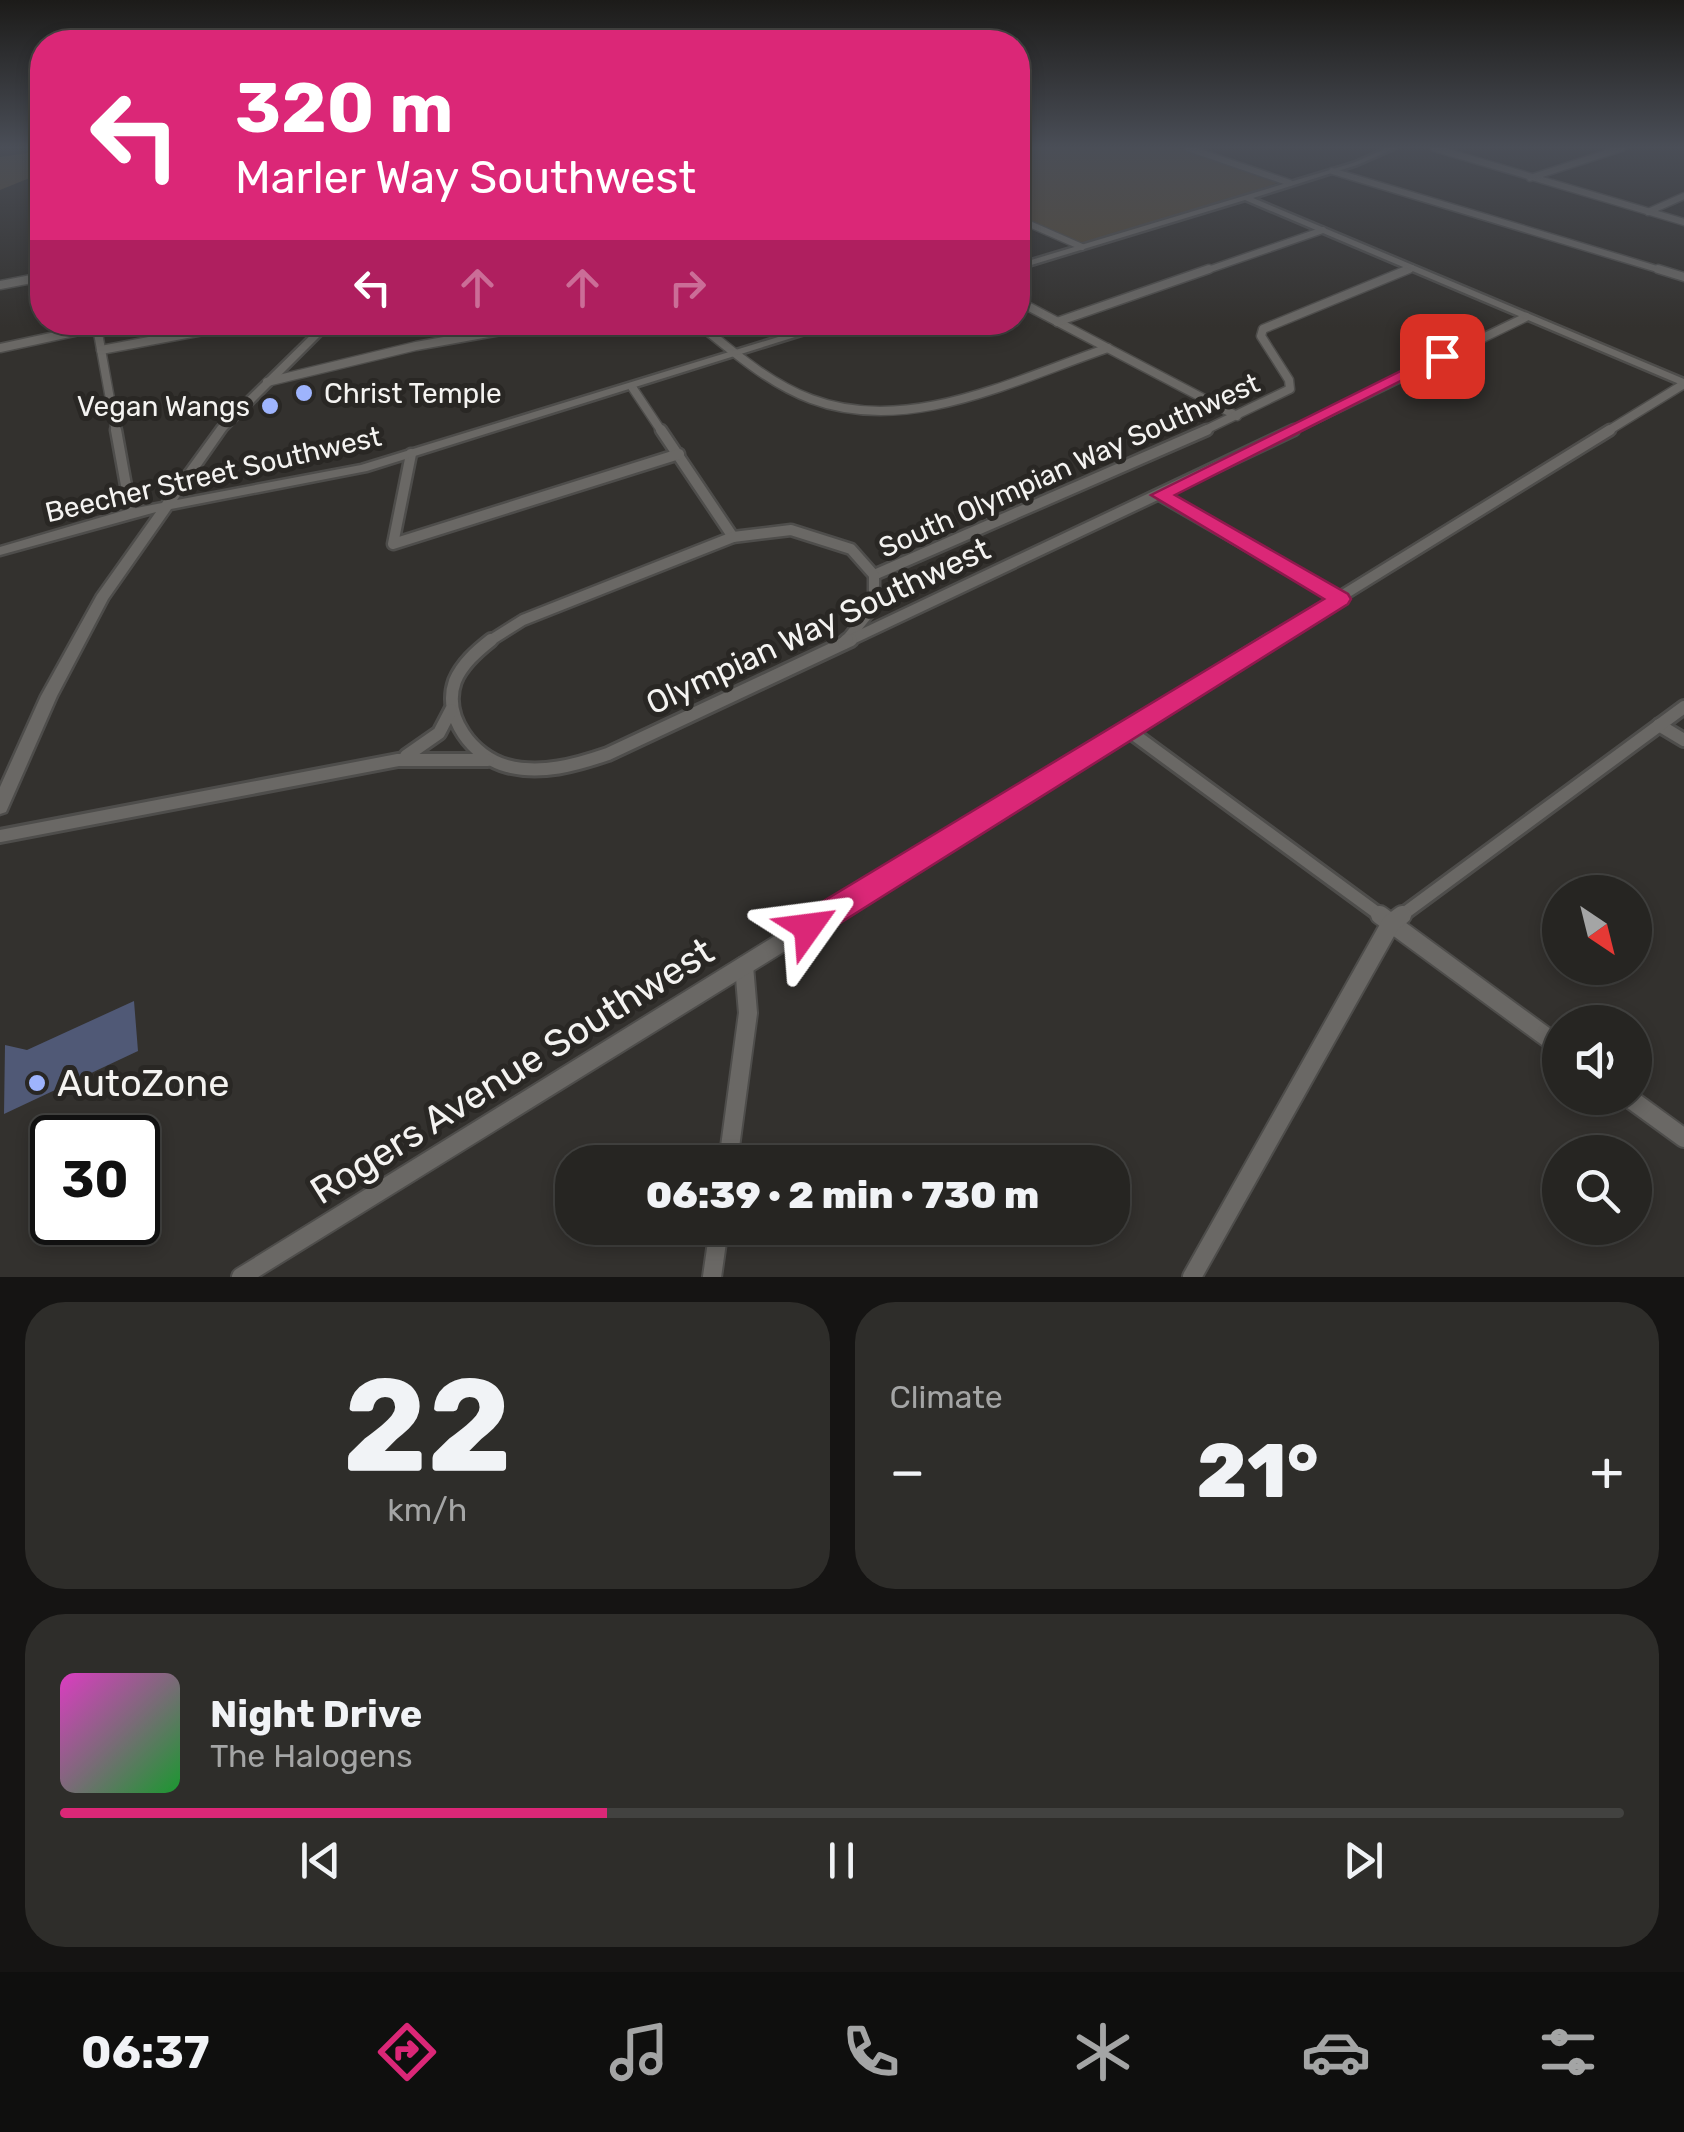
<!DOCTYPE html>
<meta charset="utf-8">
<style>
:root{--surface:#262522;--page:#2e2d2a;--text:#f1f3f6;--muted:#a4a5a5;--line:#424240;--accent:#db2777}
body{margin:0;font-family:Rubik,sans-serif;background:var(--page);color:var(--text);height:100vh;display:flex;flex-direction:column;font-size:38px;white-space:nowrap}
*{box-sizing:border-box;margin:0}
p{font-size:32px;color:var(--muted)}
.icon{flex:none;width:55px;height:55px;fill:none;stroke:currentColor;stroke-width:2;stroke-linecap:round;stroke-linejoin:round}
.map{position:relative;height:1277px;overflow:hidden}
.side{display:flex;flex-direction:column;gap:25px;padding:25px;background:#151413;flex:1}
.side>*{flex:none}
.hud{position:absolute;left:30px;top:30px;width:1000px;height:305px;border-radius:40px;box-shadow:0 5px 15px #0003,0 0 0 2px var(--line);background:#db2777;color:#fff;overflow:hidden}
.needle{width:65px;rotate:145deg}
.fabs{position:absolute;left:1542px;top:875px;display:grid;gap:20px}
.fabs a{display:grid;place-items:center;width:110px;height:110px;border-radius:50%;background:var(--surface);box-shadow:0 5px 15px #0003,0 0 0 2px var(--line);font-size:50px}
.speed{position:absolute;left:30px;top:1115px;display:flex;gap:20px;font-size:50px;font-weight:700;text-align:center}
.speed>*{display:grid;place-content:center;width:130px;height:130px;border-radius:50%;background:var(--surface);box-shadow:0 5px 15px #0003,0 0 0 2px var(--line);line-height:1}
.speed .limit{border:5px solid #111;border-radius:15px;background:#fff;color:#111}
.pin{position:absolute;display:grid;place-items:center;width:85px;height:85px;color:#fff;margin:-42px;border-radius:20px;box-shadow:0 5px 15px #0006}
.me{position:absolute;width:110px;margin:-55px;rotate:59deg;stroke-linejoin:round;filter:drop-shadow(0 0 8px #0008)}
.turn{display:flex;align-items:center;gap:35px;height:210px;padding:0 40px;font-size:45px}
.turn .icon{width:130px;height:130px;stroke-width:2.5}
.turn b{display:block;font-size:70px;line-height:85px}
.lanes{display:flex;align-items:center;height:95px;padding:0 40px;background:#0003;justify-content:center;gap:50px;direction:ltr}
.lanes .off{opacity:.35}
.big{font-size:75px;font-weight:800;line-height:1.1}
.side .card{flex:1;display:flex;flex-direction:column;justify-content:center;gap:15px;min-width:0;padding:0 35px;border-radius:40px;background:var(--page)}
.side .dial{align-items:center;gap:0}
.dial b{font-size:130px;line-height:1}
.song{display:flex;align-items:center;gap:30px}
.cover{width:120px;height:120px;border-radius:15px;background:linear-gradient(135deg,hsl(310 70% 55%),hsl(130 70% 35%))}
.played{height:10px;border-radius:5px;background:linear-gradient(90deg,var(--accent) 35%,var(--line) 35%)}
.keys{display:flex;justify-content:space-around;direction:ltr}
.heat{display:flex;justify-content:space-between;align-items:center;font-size:55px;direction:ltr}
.side .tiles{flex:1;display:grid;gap:25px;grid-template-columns:1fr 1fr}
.card:last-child{grid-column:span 2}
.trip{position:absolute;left:555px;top:1145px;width:575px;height:100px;border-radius:40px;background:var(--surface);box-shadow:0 5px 15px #0003,0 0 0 2px var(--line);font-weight:800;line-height:100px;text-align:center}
.tabs{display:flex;height:160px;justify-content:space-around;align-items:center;background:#0f0f0e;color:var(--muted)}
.tabs .icon{width:70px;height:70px}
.tabs .selected{color:var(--accent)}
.tabs b{font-size:45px;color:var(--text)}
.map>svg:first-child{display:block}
</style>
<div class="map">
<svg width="1684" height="1277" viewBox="0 0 1684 1277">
<rect width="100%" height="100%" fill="#33312e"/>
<!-- green -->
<g fill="#534938">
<path d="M1018 148H1179L1281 182 1081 246 1018 218Z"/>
<path d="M42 151V173L0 190V157Z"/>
</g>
<!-- building -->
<path fill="#505976" d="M134 1001 138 1051 4 1114 5 1045 27 1050Z"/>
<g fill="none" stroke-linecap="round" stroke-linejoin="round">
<defs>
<g id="street-far4">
<path d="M1188 148 1290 183"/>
<path d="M1434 148 1684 222"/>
<path d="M1332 171 1667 272"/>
<path d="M1530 178 1622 148"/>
<path d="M1648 212 1684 196"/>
<path d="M1018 219 1082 247"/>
<path d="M1202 272 1323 230"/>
<path d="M1403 272 1412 268"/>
</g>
<g id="street-far3">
<path d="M1658 269 1684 277"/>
<path d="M0 285 42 277"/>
<path d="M1018 301 1237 416"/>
<path d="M96 322 116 432"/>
<path d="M696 322C731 350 768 383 811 399 909 436 1016 379 1108 348"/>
<path d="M1057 322 1209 269"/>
<path d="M0 348 97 327"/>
<path d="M101 350 251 322"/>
<path d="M267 382 416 346 551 322"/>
<path d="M632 387 662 432"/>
<path d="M1201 432 1290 389 1289 380 1261 336 1263 329 1409 269"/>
<path d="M1289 432 1526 317"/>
<path d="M1606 432 1684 384"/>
</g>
<g id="street-far2">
<path d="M116 430 131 513"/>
<path d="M661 430 733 537"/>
<path d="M411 454 393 544 679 454"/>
<path d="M1160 495 1340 599"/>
<path d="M874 575 1207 430"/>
<path d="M488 642 523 620 733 537 791 530 851 549 874 575V606L845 642"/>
<path d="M846 642 1294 430"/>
<path d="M1267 642 1610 430"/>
</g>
<g id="street-far1">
<path d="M491 640C477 651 462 664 455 681 442 717 473 757 507 766 541 775 576 765 608 754L851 640"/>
<path d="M844 643 847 640"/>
<path d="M1659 725 1684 740"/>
<path d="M1128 730 1384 918"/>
<path d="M406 756 439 733 451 710"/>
<path d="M0 836 398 760H488"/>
<path d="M822 918 1271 640"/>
<path d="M1398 918 1684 707"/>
</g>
<g id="street">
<path d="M1380 915 1560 1047"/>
<path d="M1629 1098 1684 1138"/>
<path d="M728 1162 748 1013 744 966"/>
<path d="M241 1277 826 915"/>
<path d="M712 1277 719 1228"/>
<path d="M1192 1277 1391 923 1402 915"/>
</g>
<g id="secondary">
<path d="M1387 148H1396L1357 165 1253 198 1684 379V386L1245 200 1018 269V264L1353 163Z"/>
<path d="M324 322H334L226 430 177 500 361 465 827 322H843L367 471 171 509 108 599 57 696 6 812 0 814V787L41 696 97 595 156 512 0 555V547L126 510 162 503 218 426Z"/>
</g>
</defs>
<!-- street-far4 casing -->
<use href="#street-far4" stroke="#4e4d4b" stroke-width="9"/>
<!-- street-far3 casing -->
<use href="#street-far3" stroke="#4e4d4b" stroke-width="11"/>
<!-- street-far2 casing -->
<use href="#street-far2" stroke="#4e4d4b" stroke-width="15"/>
<!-- street-far1 casing -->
<use href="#street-far1" stroke="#4e4d4b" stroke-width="18"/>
<!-- street casing -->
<use href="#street" stroke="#4e4d4b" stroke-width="22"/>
<!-- secondary casing -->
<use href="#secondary" stroke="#4e4d4b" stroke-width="5"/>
<!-- street-far4 -->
<use href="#street-far4" stroke="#6a6865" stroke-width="6"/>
<!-- street-far3 -->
<use href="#street-far3" stroke="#6a6865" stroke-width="8"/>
<!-- street-far2 -->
<use href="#street-far2" stroke="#6a6865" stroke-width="10"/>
<!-- street-far1 -->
<use href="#street-far1" stroke="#6a6865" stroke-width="12"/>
<!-- street -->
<use href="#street" stroke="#6a6865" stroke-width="18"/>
<!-- secondary -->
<use href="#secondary" fill="#6a6865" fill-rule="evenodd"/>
</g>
<!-- sky -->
<linearGradient id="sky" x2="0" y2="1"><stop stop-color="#1c1b19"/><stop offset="0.45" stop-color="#4a4e57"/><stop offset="1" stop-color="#4a4e57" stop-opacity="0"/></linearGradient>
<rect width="1684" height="327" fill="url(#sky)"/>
<!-- route -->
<path fill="#db2777" stroke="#8e194d" stroke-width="2.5" d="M1437 353 1450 356 1175 495 1348 594 1351 599 1348 604 818 937 808 941 797 937 793 927 797 917 1324 599 1151 495Z"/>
<!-- markers -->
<g fill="#9eb4fd" stroke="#292724" stroke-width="4">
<circle cx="304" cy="393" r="10"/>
<circle cx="270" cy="406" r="10"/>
<circle cx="37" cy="1083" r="10"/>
</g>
<g text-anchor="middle" stroke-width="10" stroke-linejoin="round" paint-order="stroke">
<!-- far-poi labels -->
<g font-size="28" fill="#f4f3f1" stroke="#292724" text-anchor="start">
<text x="324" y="403">Christ Temple</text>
<text x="250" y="416" text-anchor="end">Vegan Wangs</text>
</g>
<!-- far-street labels -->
<g font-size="28" fill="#f4f3f1" stroke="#292724">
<text transform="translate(1069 465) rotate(-24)" y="10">South Olympian Way Southwest</text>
<text transform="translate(213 474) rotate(-13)" y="10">Beecher Street Southwest</text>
</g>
<!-- street labels -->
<g font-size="32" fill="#f4f3f1" stroke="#292724">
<text transform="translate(818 626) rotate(-25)" y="11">Olympian Way Southwest</text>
</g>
<!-- near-street labels -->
<g font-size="38" fill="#f4f3f1" stroke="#292724">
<text transform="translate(512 1071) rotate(-32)" y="13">Rogers Avenue Southwest</text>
</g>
<!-- near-poi labels -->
<g font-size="38" fill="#f4f3f1" stroke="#292724" text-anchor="start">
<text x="57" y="1096">AutoZone</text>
</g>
</g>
</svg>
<div class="fabs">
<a><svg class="needle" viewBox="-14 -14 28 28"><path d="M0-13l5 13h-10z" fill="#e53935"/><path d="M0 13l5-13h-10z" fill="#a4a5a5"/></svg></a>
<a><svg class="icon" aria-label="sound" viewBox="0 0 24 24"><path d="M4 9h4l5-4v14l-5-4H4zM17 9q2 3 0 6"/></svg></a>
<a><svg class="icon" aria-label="search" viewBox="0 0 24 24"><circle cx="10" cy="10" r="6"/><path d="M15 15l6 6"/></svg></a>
</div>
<div class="speed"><div class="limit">30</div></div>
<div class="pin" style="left:1442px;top:356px;background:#d93025"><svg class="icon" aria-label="arrive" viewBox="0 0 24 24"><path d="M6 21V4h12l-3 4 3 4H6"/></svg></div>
<svg class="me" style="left:808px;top:927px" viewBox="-20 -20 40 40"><path d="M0-17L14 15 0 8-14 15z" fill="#db2777" stroke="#fff" stroke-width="4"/></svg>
<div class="trip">06:39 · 2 min · 730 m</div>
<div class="hud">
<div class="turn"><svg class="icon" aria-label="left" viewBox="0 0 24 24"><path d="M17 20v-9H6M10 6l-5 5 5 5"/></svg><div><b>320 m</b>Marler Way Southwest</div></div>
<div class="lanes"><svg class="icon" aria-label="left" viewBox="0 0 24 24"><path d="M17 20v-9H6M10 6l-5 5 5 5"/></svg><svg class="icon off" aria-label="ahead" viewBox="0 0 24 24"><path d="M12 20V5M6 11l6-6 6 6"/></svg><svg class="icon off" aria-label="ahead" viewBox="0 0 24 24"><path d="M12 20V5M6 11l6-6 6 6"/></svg><svg class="icon off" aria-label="right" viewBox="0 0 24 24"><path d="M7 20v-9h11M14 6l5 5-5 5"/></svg></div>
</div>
</div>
<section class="side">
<div class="tiles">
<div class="card dial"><b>22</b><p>km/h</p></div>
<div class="card"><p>Climate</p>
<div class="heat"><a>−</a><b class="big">21°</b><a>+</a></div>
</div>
<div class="card">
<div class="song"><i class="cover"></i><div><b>Night Drive</b><p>The Halogens</p></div></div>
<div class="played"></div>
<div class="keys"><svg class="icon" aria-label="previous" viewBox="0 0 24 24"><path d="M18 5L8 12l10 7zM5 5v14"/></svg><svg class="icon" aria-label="pause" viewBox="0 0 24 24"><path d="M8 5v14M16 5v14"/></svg><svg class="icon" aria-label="next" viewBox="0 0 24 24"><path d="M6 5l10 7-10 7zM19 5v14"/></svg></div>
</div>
</div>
</section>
<nav class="tabs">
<b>06:37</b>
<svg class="icon selected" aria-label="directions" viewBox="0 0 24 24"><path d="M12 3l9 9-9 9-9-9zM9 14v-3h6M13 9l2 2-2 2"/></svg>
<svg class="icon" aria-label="music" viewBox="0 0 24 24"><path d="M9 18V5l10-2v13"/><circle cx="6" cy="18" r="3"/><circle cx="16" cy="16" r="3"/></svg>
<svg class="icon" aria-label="phone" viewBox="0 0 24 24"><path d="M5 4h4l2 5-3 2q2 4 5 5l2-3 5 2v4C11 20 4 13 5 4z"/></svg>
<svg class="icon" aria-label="climate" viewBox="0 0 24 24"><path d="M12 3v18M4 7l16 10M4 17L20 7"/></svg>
<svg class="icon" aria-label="car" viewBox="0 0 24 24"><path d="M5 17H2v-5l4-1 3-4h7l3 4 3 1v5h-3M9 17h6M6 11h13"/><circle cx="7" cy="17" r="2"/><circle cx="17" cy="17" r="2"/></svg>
<svg class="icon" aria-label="filters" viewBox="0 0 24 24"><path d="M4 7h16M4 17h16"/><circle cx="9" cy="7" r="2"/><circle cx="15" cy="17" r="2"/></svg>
</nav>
